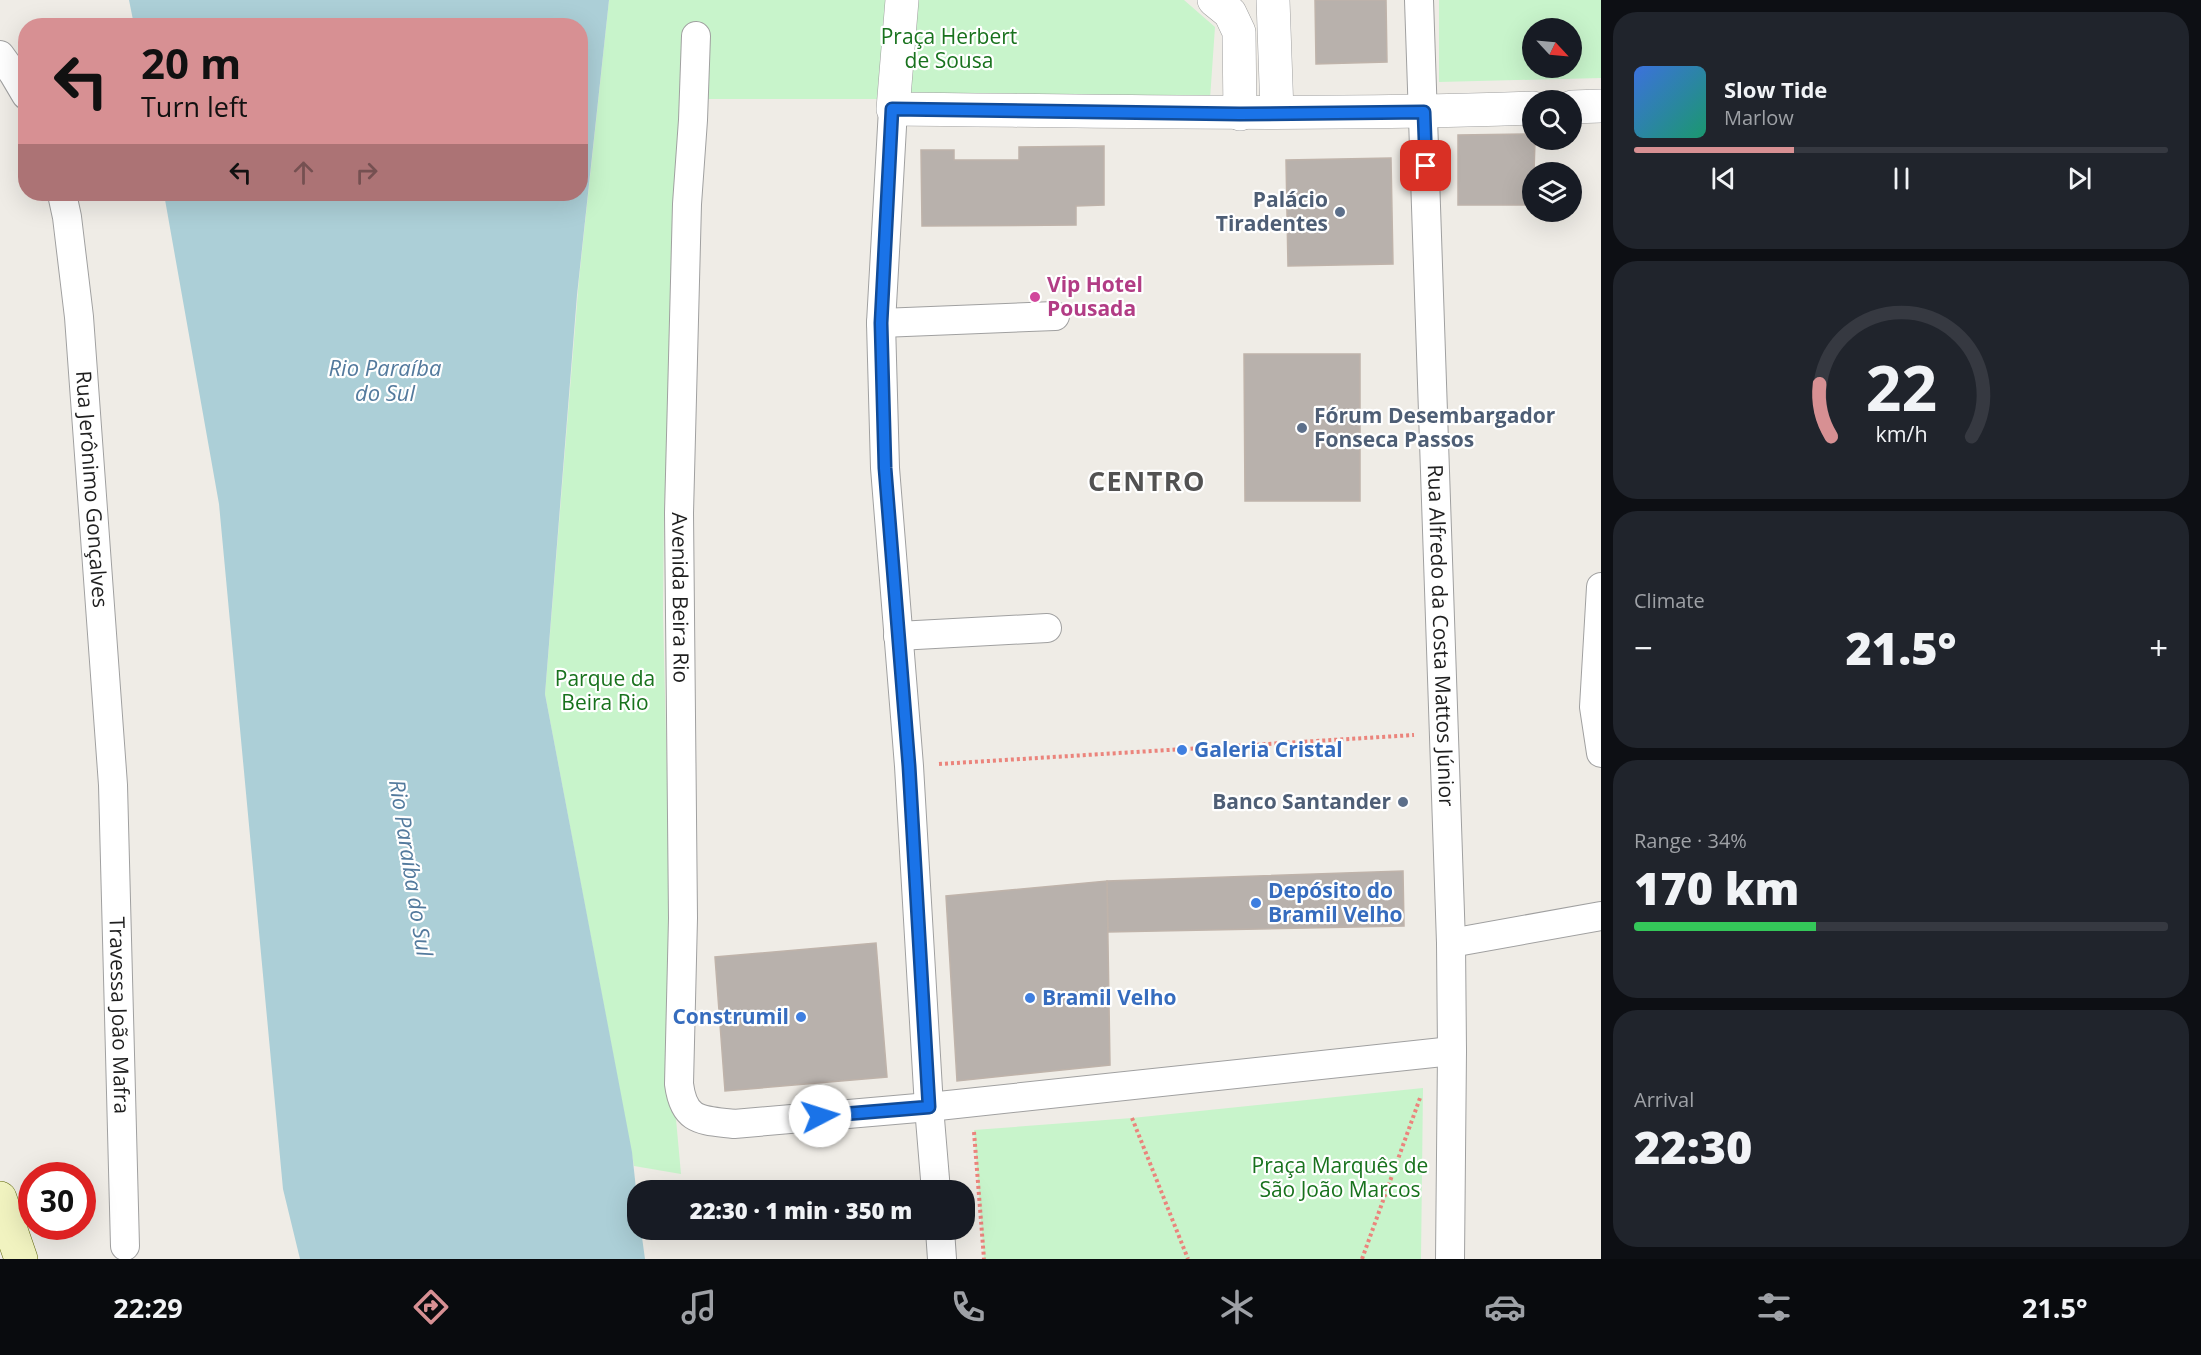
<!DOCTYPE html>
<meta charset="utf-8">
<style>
:root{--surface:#171b24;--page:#20242c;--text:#f1f3f6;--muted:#9ea1a6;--line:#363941;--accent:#d79093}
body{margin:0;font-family:"Open Sans",sans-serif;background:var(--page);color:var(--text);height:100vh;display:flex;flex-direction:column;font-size:22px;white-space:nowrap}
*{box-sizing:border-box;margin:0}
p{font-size:20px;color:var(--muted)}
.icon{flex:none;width:33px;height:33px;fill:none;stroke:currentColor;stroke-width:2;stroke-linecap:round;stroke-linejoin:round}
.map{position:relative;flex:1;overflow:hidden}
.details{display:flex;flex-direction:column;gap:12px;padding:12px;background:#0d0f14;width:600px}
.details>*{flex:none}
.hud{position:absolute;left:18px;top:18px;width:570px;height:183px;border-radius:24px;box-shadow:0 6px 24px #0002;background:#d79093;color:#111;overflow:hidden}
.needle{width:39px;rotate:116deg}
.buttons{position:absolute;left:1522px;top:18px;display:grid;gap:12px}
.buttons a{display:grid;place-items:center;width:60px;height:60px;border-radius:50%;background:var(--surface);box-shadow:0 6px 24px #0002;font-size:30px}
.speed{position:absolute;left:18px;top:1162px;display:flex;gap:12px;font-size:30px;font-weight:700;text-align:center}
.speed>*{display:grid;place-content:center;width:78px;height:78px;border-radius:50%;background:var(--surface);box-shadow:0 6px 24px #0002;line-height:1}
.speed .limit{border:9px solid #d22;background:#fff;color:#111}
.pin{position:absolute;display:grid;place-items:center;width:51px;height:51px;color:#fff;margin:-26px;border-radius:12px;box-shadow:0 3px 9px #0006}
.me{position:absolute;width:66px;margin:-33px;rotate:85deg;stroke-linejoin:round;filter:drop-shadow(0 0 4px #0008)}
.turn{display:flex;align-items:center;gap:21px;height:126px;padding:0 24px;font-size:27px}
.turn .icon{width:78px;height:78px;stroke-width:2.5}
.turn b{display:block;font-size:42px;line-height:51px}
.lanes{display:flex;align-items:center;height:57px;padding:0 24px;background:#0003;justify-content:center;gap:30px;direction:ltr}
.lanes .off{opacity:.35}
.big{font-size:45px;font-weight:800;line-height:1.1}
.details .tile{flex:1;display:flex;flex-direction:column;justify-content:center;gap:9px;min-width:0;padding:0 21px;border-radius:24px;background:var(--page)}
.details .dial{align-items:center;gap:0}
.dial svg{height:156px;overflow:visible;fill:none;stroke:var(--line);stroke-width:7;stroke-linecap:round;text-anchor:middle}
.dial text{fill:var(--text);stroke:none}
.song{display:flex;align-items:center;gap:18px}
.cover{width:72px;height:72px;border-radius:9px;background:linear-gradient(135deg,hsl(220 70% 55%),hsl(160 70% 35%))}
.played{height:6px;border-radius:3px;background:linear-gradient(90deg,var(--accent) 30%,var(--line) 30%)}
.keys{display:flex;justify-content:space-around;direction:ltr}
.heat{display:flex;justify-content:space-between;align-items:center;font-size:33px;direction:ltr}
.charge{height:9px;border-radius:4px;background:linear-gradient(90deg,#34c759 34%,var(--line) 0)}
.trip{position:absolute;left:627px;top:1180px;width:348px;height:60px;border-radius:24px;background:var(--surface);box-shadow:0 6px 24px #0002;font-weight:800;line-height:60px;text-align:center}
.menu{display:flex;height:96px;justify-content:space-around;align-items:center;background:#090b0e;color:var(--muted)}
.menu .icon{width:42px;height:42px}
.menu .selected{color:var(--accent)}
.menu b{font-size:27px;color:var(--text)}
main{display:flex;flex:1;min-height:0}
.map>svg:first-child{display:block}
</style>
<main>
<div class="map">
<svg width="1601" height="1259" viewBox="0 0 1601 1259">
<rect width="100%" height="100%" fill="#efece6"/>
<!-- park -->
<g fill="#c8f4cb" fill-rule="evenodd">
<path d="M609 0H1184L1215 27 1210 99H683L664 512 663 613 675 1108 681 1174 634 1166 545 694 579 279Z"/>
<path d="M1439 0H1601V78L1439 82ZM1533 28H1572V68H1533Z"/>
<path d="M1423 1088 1421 1259H984L974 1130 1132 1118Z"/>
</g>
<!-- water -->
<path fill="#accfd7" d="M129 0H609L577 295 545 694 632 1152 637 1198 638 1230H641L645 1259H300L283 1189 219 504 164 194H580V26L134 25Z"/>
<!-- building -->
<g fill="#b8b1ac" stroke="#bfb3aa" stroke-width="1.5">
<path d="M1315 0H1386L1387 62 1316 64Z"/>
<path d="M1533 134V140H1535L1533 205H1458V135Z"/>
<path d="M1104 146V205L1076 206V225L922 226 921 150H954V160H1019V147Z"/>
<path d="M1391 158 1393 264 1288 266 1286 160Z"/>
<path d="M1244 354H1360V501H1245Z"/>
<path d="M1403 871 1404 926 1108 932 1107 881Z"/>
<path d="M1107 881 1110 1065 957 1081 946 896Z"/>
<path d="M876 943 887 1077 725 1091 715 957Z"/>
</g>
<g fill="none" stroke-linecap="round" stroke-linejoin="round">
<defs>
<g id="minor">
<path id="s1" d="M1419 0 1451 943 1452 1051 1450 1259"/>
<path id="s2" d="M696 36 693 120 687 204 679 513 683 918 679 1084C684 1122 701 1120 734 1124L929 1107 1452 1051"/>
<path d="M0 55 13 73 26 95"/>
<path d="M893 109 881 323 885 468 909 766 929 1107 936 1191"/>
<path id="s3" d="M62 194 67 217 79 317 113 785 125 1246"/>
<path d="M881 323 1055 316"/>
<path d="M1601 587 1594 707 1601 753"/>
<path d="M898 636 1047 628"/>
<path d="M1451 943 1601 916"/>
<path d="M940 1230 942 1259"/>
</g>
<g id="tertiary">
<path d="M902 0 893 109C1106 111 1320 116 1533 108"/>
<path d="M1214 0 1230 13 1239 32 1240 114"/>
<path d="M1273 0 1277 112"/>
<path d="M1572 107 1601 106"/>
</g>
<path id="secondary" d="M0 1198 21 1259"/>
</defs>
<!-- minor casing -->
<use href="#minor" stroke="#a0a0a0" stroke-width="30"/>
<!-- tertiary casing -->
<use href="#tertiary" stroke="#a0a0a0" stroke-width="34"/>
<!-- secondary casing -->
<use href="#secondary" stroke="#636b11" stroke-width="34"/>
<!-- path -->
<g stroke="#eb847c" stroke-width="4" stroke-dasharray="3 3" stroke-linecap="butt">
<path d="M939 764 1414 735"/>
<path d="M1132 1118 1188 1259"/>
<path d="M974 1132 984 1259"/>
<path d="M1362 1259 1420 1098"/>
</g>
<!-- minor -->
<use href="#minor" stroke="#fff" stroke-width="28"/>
<!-- tertiary -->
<use href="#tertiary" stroke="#fff" stroke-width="33"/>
<!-- secondary -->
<use href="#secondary" stroke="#f1f3c0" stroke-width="33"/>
</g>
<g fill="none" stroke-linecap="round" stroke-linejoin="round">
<defs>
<path id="route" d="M820 1116 929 1107 909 766 885 468 881 323 892 109 1240 114 1424 112 1426 166"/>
</defs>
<!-- route casing -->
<use href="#route" stroke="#114b97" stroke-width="15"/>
<!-- route -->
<use href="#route" stroke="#1a73e8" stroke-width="10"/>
</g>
<!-- markers -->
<g fill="#5c6f8a" stroke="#fff" stroke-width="2">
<circle cx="1340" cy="212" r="6"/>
<circle cx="1302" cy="428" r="6"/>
<circle cx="1403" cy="802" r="6"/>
</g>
<circle fill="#d1479c" stroke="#fff" stroke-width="2" cx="1035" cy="297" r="6"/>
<g fill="#3f7fe0" stroke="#fff" stroke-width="2">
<circle cx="1182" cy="750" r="6"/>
<circle cx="1256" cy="903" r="6"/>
<circle cx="1030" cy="998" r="6"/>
<circle cx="801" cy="1017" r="6"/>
</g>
<g text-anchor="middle" stroke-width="4.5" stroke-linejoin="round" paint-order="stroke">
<!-- park labels -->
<g font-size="21" fill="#18721d" stroke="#fff">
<text x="949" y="44">Praça Herbert<tspan x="949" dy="24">de Sousa</tspan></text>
<text x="605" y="686">Parque da<tspan x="605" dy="24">Beira Rio</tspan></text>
<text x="1340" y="1173">Praça Marquês de<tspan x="1340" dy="24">São João Marcos</tspan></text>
</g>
<!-- service labels -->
<g font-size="21" font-weight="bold" fill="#4e5e75" stroke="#fff" text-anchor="end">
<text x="1328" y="207">Palácio<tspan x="1328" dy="24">Tiradentes</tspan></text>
<text x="1314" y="423" text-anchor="start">Fórum Desembargador<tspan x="1314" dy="24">Fonseca Passos</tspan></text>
<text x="1391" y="809">Banco Santander</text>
</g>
<!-- hotel labels -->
<g font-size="21" font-weight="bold" fill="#b23c85" stroke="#fff" text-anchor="start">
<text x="1047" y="292">Vip Hotel<tspan x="1047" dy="24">Pousada</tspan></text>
</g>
<!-- street labels -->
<g font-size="21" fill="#1f1f1f" stroke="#fff">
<text dy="7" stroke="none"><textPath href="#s3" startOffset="297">Rua Jerônimo Gonçalves</textPath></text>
<text dy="7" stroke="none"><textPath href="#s2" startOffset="562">Avenida Beira Rio</textPath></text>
<text dy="7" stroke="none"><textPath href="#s1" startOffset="636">Rua Alfredo da Costa Mattos Júnior</textPath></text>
<text dy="7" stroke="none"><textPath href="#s3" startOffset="824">Travessa João Mafra</textPath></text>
</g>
<!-- shop labels -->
<g font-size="21" font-weight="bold" fill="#366cbe" stroke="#fff" text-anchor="start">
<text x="1194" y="757">Galeria Cristal</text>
<text x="1268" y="898">Depósito do<tspan x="1268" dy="24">Bramil Velho</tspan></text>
<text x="1042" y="1005">Bramil Velho</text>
<text x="789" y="1024" text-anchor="end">Construmil</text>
</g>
<!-- water labels -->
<g font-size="22" font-style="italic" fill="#537a9d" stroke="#fff">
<text x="385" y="376">Rio Paraíba<tspan x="385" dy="25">do Sul</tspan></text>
<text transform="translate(411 868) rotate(81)" y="8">Rio Paraíba do Sul</text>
</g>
<!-- district labels -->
<g font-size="27" font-weight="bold" letter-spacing="1.5" fill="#525252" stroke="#fff">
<text x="1147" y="491">CENTRO</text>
</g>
</g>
</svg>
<div class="buttons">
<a><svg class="needle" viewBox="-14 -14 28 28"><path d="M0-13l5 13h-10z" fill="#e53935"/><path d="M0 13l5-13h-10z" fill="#9ea1a6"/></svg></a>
<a><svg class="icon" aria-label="search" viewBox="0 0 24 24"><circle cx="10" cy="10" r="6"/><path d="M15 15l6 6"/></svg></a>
<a><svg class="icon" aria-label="layers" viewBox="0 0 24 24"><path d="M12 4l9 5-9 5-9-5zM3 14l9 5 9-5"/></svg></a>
</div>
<div class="speed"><div class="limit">30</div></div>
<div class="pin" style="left:1426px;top:166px;background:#d93025"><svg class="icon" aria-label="arrive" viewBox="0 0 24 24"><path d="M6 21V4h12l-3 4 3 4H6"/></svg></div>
<svg class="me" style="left:820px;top:1116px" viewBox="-20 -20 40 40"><circle r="19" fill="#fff"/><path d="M0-13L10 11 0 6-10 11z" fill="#1a73e8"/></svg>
<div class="trip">22:30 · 1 min · 350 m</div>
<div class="hud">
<div class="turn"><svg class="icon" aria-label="left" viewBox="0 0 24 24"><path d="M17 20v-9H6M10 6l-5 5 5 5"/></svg><div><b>20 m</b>Turn left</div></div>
<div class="lanes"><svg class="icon" aria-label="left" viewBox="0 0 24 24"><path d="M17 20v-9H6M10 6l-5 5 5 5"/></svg><svg class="icon off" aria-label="ahead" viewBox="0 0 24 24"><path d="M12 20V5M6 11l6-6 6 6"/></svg><svg class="icon off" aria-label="right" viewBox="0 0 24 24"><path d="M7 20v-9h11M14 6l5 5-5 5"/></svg></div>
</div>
</div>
<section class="details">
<div class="tile">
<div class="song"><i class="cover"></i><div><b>Slow Tide</b><p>Marlow</p></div></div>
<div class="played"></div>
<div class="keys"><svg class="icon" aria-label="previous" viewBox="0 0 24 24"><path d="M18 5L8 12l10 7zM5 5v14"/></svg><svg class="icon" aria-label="pause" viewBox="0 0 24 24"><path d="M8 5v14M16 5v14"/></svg><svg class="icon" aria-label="next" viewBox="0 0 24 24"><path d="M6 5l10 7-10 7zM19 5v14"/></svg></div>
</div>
<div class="tile dial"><svg viewBox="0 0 100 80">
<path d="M14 69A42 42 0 1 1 86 69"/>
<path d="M14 69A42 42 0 0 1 8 42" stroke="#d79093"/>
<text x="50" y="56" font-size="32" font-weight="700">22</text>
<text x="50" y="72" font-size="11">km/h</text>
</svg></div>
<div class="tile"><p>Climate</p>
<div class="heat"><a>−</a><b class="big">21.5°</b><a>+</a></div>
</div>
<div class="tile"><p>Range · 34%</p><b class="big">170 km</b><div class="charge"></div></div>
<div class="tile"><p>Arrival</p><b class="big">22:30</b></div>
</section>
</main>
<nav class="menu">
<b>22:29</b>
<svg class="icon selected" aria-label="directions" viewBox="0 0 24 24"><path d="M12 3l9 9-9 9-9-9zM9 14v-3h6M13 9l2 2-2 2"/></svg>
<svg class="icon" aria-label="music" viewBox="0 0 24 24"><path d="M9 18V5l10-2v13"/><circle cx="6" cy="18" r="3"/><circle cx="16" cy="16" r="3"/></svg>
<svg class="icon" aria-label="phone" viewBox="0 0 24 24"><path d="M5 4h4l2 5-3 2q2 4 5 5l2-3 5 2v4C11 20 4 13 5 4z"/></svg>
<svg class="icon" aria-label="climate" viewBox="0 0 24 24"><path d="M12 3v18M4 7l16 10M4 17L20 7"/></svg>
<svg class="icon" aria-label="car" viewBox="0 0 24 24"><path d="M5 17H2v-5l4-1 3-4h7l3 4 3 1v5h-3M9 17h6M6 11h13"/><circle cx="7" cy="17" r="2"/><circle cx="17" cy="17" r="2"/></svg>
<svg class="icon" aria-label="filters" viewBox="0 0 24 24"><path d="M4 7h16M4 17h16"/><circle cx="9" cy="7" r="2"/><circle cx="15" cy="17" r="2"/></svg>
<b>21.5°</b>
</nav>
